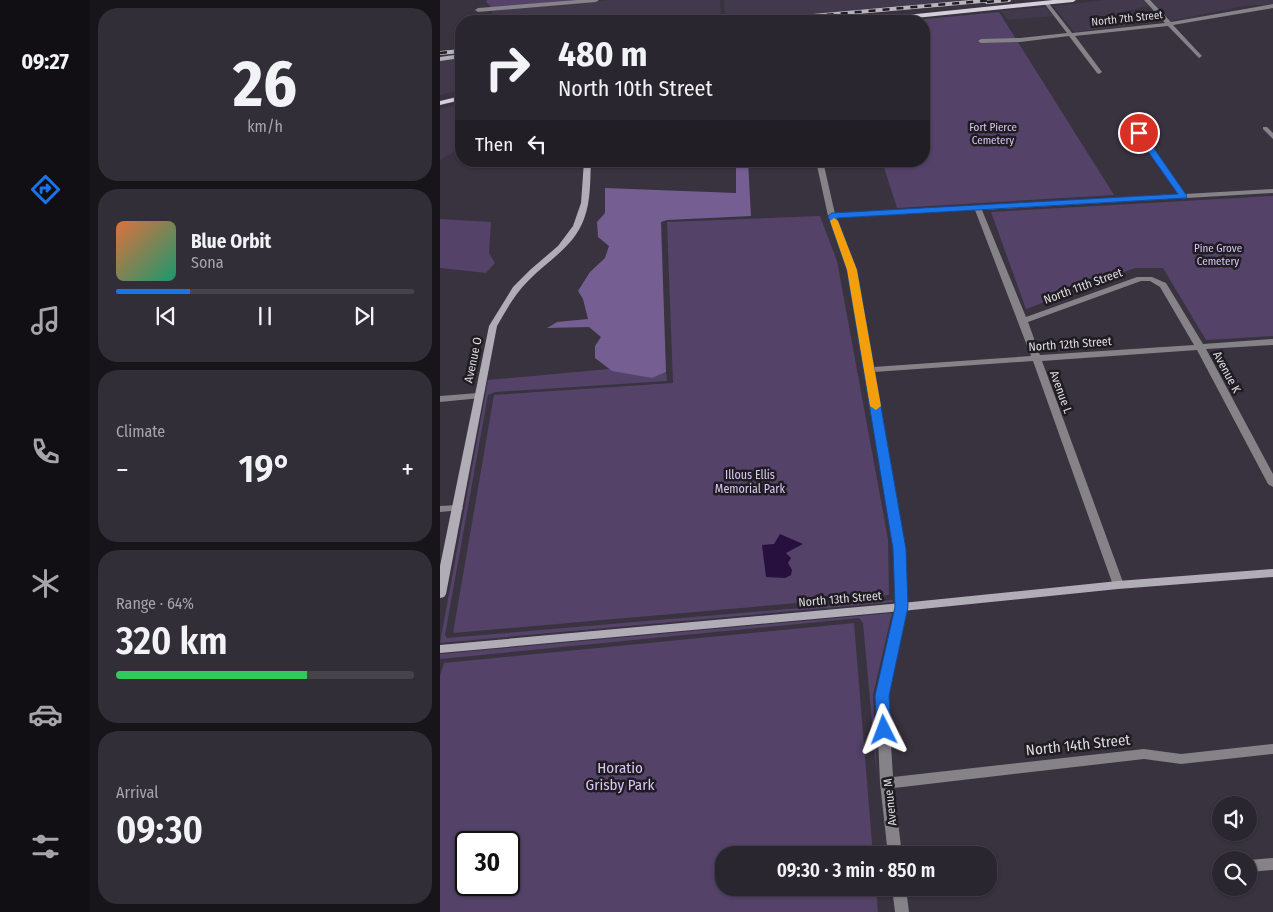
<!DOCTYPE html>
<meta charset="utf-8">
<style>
:root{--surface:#2a262f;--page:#322e37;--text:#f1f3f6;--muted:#a5a5aa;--line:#46434b;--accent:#1a73e8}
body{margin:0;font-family:"Fira Sans Condensed",sans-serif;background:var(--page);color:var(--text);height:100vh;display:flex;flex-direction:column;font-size:19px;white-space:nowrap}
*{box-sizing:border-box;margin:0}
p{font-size:16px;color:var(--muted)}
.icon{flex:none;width:28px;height:28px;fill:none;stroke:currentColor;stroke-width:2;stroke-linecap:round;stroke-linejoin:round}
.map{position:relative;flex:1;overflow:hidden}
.panel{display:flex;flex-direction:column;gap:8px;padding:8px;background:#17151a;width:350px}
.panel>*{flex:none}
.guide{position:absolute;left:15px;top:15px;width:475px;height:152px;border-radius:20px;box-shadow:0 1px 4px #0004,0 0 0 1px var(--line);background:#2a262f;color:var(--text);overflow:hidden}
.buttons{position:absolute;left:772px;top:796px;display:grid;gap:10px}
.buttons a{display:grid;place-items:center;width:45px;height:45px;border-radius:50%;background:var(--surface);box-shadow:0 1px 4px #0004,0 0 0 1px var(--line);font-size:25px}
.speed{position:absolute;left:15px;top:831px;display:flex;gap:10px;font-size:25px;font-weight:700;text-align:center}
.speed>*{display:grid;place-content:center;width:65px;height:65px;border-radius:50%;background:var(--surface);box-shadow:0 1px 4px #0004,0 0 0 1px var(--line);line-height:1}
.speed .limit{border:2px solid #111;border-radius:8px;background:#fff;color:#111}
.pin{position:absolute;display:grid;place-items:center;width:42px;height:42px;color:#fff;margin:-21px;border:2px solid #fff;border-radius:50%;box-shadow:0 1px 5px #0007}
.me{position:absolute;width:55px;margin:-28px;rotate:357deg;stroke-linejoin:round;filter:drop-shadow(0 0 4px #0008)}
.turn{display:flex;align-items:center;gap:18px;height:105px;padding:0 20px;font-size:22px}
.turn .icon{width:65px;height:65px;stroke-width:2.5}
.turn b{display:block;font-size:35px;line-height:42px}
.then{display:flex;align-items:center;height:48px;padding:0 20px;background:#0003;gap:10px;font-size:19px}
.big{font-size:38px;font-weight:600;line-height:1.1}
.panel .widget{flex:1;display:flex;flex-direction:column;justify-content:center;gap:8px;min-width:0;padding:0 18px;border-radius:20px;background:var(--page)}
.panel .dial{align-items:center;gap:0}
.dial b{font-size:65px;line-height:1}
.song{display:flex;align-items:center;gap:15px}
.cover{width:60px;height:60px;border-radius:8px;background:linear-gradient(135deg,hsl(20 70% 55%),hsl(160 70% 35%))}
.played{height:5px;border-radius:2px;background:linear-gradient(90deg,var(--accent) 25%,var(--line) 25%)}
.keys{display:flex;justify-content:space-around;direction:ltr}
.heat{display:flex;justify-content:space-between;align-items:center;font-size:28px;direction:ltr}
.charge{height:8px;border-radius:4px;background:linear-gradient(90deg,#34c759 64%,var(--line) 0)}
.trip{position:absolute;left:275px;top:846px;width:282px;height:50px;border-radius:20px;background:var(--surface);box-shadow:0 1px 4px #0004,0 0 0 1px var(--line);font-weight:600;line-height:50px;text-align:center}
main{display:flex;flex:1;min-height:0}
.menu{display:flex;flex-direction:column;width:90px;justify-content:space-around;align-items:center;background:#110f13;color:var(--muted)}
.menu .icon{width:35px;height:35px}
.menu .current{color:var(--accent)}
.menu b{font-size:22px;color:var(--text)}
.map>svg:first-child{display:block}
</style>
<main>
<nav class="menu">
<b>09:27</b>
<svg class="icon current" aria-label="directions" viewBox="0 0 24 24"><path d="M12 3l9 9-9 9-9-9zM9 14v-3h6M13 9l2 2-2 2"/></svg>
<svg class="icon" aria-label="music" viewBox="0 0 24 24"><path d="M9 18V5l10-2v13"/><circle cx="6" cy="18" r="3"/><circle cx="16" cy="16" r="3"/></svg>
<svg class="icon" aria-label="phone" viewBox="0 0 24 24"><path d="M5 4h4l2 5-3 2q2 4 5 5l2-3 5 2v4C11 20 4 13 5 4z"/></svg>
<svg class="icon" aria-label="climate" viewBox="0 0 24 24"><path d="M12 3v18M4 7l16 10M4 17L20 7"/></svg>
<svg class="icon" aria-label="car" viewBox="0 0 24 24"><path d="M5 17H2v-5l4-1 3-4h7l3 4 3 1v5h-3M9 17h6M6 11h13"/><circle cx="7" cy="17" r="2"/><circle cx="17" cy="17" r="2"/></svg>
<svg class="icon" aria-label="filters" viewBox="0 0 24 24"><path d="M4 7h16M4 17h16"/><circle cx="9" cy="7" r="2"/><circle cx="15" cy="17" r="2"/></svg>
</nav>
<section class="panel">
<div class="widget dial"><b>26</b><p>km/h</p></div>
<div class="widget">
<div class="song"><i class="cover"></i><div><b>Blue Orbit</b><p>Sona</p></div></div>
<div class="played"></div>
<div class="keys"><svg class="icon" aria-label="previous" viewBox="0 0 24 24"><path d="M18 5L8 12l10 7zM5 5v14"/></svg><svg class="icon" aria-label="pause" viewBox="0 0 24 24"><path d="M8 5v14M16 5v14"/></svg><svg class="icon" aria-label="next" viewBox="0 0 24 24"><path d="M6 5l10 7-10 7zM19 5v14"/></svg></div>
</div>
<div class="widget"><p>Climate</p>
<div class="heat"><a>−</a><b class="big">19°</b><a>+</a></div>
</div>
<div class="widget"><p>Range · 64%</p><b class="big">320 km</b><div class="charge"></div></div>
<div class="widget"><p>Arrival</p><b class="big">09:30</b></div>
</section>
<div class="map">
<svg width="833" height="912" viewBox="0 0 833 912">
<rect width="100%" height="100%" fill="#38333f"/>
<!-- built -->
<g fill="#423a4c">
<path d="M170 0H280L281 21H53L52 10Z"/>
<path d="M284 0H569L343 21H285Z"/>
<path d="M665 0H703L709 6 676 13 693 25 634 32 614 6Z"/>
<path d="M711 0H833V4L803 6 731 21Z"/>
<path d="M606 7 613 16 568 20 561 11Z"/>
<path d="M21 58V90L0 95V60Z"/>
<path d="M21 104V148L0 160V109Z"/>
</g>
<!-- green -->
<g fill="#544269" fill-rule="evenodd">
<path d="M47 0H144L52 8 46 2Z"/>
<path d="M559 12 674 195 457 208 442 161H484V21H465Z"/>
<path d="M833 196V336L766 340 723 268H695L586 309 551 212Z"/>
<path d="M380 216 397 261 448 539 449 595 13 633 54 395 233 383 227 222Z"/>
<path d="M0 219 51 222 49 253 55 263 46 273 0 268Z"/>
<path d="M169 369 212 378 226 372 227 381 55 392 48 395 5 635 7 638 453 600V602L0 643 48 380Z"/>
<path d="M452 613 433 695 437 777 423 623 419 618 0 659V654Z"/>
<path d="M414 623 433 855H284V888H436L438 912H0V676L4 663ZM26 842H69V885H26Z"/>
</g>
<!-- forest -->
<path fill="#755e91" d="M296 161H308L311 216 227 220 221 222 226 372 212 378 172 371 155 358V346L161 337 149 327 107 328 117 322 148 319 143 299 138 291 150 272 165 258 169 246 158 237 157 222 165 213V188L296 193Z"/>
<!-- water -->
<path fill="#27103d" d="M340 534 363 544 346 553 351 558 348 563 352 570 351 575 345 578 326 577 322 545 334 544Z"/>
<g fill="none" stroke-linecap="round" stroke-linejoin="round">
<!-- street -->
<g fill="#858288" fill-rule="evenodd">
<path d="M137 0H159L156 2 38 12 35 10 38 8Z"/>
<path d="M704 0H710L731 22 833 4V8L733 25 761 55 762 56 759 58 728 26 635 36 662 72 659 74 657 73 629 36 580 42 541 43 538 41 541 39 580 38 627 33 604 3 607 1 632 33 725 23Z"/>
<path d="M823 127H827L833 133V139L823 129Z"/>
<path d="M699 131 701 132 745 194 833 189V193L542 210 586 317 697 277H712L726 283 763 344 833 339V345L766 349 833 474V487L828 484 757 350 602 361 684 585 682 588H674L593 361 434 372 465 549 468 607 448 695 453 777 704 749 741 754 833 744V754L741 764 704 759 454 788 462 855H448L440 783 436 695 456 607 455 549 408 270 388 216 376 161H383L395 214 738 194 696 133ZM535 210 591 356 433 367 416 270 397 218ZM701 281H710L720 287 754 345 600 355 588 322Z"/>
<path d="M38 393 43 396 41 398 0 402V396Z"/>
<path d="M18 505 23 508 22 510 0 512V506Z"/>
<path d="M833 858V870L809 872V860Z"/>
<path d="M452 888H466L469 912H455Z"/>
</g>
<!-- secondary -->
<g fill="#b1adb7" fill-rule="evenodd">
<path d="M21 54V58L0 61V57Z"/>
<path d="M144 161H151C150 180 151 201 144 219 134 247 107 261 88 281 75 294 66 310 57 326L6 594 4 597 0 598V566L49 326 73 287 90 270 118 246 133 226 141 203Z"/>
<path d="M833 569V577L678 589 462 611 0 653V645L462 603 678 581Z"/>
</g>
<!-- primary -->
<g fill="#d3ceda" fill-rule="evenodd">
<path d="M613 0H636L633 2 446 21H425L428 19Z"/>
<path d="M21 96V100L0 105V101Z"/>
</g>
<defs>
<g id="rail">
<path d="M547 2 569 0"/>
<path d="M288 21 308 19"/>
<path d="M303 21 322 19"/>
<path d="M317 21 553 0"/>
<path d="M0 53 21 51"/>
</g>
</defs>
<!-- rail casing -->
<use href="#rail" stroke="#b9b5be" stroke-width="4"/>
<!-- rail -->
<use href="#rail" stroke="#1f1c22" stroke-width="2.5" stroke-dasharray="7" stroke-linecap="butt"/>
</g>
<!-- route -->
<path fill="#1a73e8" stroke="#114b97" d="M696 131H702L747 196 746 198 397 218 417 270 466 549 468 607 449 696 451 730 449 734 444 736 439 734 437 730 435 696 455 607 453 549 407 270 388 216 392 213 738 194 695 133Z"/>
<!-- slow -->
<path fill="#f59e0b" d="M394 218 398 221 417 270 441 406 436 410 430 406 407 270 390 221Z"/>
<g text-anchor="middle" stroke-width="5" stroke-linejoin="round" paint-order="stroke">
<!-- far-street labels -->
<g font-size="11" fill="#dedbe3" stroke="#1f1c22">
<text transform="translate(687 18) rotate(-6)" y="4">North 7th Street</text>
</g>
<!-- far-park labels -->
<g font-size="11" fill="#dcc7f7" stroke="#1f1c22">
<text x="553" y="131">Fort Pierce<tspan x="553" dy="13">Cemetery</tspan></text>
<text x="778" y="252">Pine Grove<tspan x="778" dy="13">Cemetery</tspan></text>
</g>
<!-- street labels -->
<g font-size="12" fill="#dedbe3" stroke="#1f1c22">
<text transform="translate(643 286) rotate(-20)" y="4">North 11th Street</text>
<text transform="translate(630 344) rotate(-4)" y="4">North 12th Street</text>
<text transform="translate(33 360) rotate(-78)" y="4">Avenue O</text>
<text transform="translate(787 372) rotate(62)" y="4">Avenue K</text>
<text transform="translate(621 392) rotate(70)" y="4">Avenue L</text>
<text transform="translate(400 599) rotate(-5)" y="4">North 13th Street</text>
<text transform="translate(450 802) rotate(-96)" y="4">Avenue M</text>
</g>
<!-- park labels -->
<g font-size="12" fill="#dcc7f7" stroke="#1f1c22">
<text x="310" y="479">Illous Ellis<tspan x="310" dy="14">Memorial Park</tspan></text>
</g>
<!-- near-street labels -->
<g font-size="15" fill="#dedbe3" stroke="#1f1c22">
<text transform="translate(638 745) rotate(-6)" y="5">North 14th Street</text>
</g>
<!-- near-park labels -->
<g font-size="15" fill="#dcc7f7" stroke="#1f1c22">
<text x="180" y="773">Horatio<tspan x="180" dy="17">Grisby Park</tspan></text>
</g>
</g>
</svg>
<div class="buttons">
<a><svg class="icon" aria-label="sound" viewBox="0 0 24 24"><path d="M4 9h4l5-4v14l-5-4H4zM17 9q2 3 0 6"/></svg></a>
<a><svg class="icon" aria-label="search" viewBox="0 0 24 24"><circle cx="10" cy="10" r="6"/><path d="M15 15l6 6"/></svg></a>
</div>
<div class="speed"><div class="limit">30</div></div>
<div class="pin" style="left:699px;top:133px;background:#d93025"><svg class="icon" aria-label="arrive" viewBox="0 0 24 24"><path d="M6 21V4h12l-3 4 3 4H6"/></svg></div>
<svg class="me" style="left:444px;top:730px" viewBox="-20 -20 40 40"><path d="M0-17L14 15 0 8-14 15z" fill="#1a73e8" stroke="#fff" stroke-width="4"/></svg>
<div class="trip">09:30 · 3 min · 850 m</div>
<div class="guide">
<div class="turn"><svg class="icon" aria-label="right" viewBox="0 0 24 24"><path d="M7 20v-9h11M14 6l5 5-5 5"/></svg><div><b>480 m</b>North 10th Street</div></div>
<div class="then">Then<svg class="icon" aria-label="left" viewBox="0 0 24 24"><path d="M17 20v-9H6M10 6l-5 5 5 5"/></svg></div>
</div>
</div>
</main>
